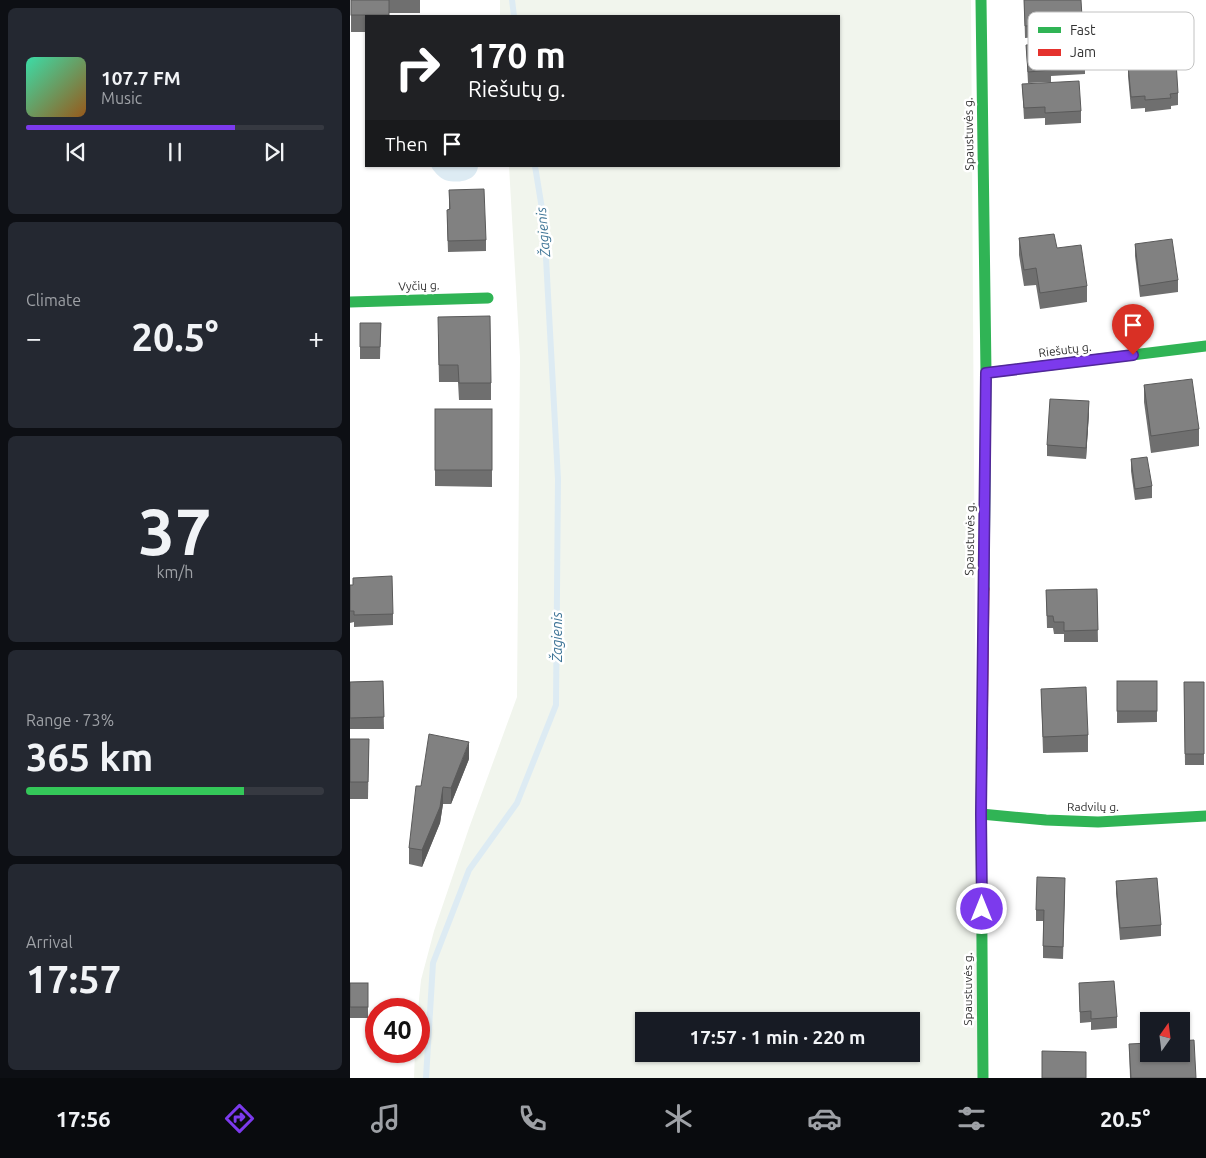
<!DOCTYPE html>
<meta charset="utf-8">
<style>
:root{--surface:#171b24;--page:#242831;--text:#f1f3f6;--muted:#9ea1a6;--line:#363941;--accent:#7c3aed}
body{margin:0;font-family:Ubuntu,sans-serif;background:var(--page);color:var(--text);height:100vh;display:flex;flex-direction:column;font-size:19px;white-space:nowrap}
*{box-sizing:border-box;margin:0}
p{font-size:16px;color:var(--muted)}
.icon{flex:none;width:28px;height:28px;fill:none;stroke:currentColor;stroke-width:2;stroke-linecap:round;stroke-linejoin:round}
.map{position:relative;flex:1;overflow:hidden}
.side{display:flex;flex-direction:column;gap:8px;padding:8px;background:#0d0f14;width:350px}
.side>*{flex:none}
.guide{position:absolute;left:15px;top:15px;width:475px;height:152px;border-radius:0px;box-shadow:0 1px 4px #0004;background:#202124;color:#fff;overflow:hidden}
.needle{width:32px;rotate:14deg}
.buttons{position:absolute;left:790px;top:1012px;display:grid;gap:10px}
.buttons a{display:grid;place-items:center;width:50px;height:50px;border-radius:0px;background:var(--surface);box-shadow:0 1px 4px #0004;font-size:25px}
.speed{position:absolute;left:15px;top:998px;display:flex;gap:10px;font-size:25px;font-weight:700;text-align:center}
.speed>*{display:grid;place-content:center;width:65px;height:65px;border-radius:50%;background:var(--surface);box-shadow:0 1px 4px #0004;line-height:1}
.speed .limit{border:8px solid #d22;background:#fff;color:#111}
.pin{position:absolute;display:grid;place-items:center;width:42px;height:42px;color:#fff;margin:-51px -21px;border-radius:50% 50% 50% 0;rotate:-45deg;box-shadow:0 0 5px #0007}
.pin .icon{rotate:45deg}
.me{position:absolute;width:55px;margin:-28px;rotate:0deg;stroke-linejoin:round;filter:drop-shadow(0 0 4px #0008)}
.turn{display:flex;align-items:center;gap:18px;height:105px;padding:0 20px;font-size:22px}
.turn .icon{width:65px;height:65px;stroke-width:2.5}
.turn b{display:block;font-size:35px;line-height:42px}
.then{display:flex;align-items:center;height:48px;padding:0 20px;background:#0003;gap:10px;font-size:19px}
.big{font-size:38px;font-weight:600;line-height:1.1}
.side .widget{flex:1;display:flex;flex-direction:column;justify-content:center;gap:8px;min-width:0;padding:0 18px;border-radius:8px;background:var(--page)}
.side .dial{align-items:center;gap:0}
.dial b{font-size:65px;line-height:1}
.song{display:flex;align-items:center;gap:15px}
.cover{width:60px;height:60px;border-radius:8px;background:linear-gradient(135deg,hsl(160 70% 55%),hsl(30 70% 35%))}
.played{height:5px;border-radius:2px;background:linear-gradient(90deg,var(--accent) 70%,var(--line) 70%)}
.keys{display:flex;justify-content:space-around;direction:ltr}
.heat{display:flex;justify-content:space-between;align-items:center;font-size:28px;direction:ltr}
.charge{height:8px;border-radius:4px;background:linear-gradient(90deg,#34c759 73%,var(--line) 0)}
.trip{position:absolute;left:285px;top:1012px;width:285px;height:50px;border-radius:0px;background:var(--surface);box-shadow:0 1px 4px #0004;font-weight:600;line-height:50px;text-align:center}
.tab-bar{display:flex;height:80px;justify-content:space-around;align-items:center;background:#090b0e;color:var(--muted)}
.tab-bar .icon{width:35px;height:35px}
.tab-bar .selected{color:var(--accent)}
.tab-bar b{font-size:22px;color:var(--text)}
main{display:flex;flex:1;min-height:0}
.map>svg:first-child{display:block}
</style>
<main>
<section class="side">
<div class="widget">
<div class="song"><i class="cover"></i><div><b>107.7 FM</b><p>Music</p></div></div>
<div class="played"></div>
<div class="keys"><svg class="icon" aria-label="previous" viewBox="0 0 24 24"><path d="M18 5L8 12l10 7zM5 5v14"/></svg><svg class="icon" aria-label="pause" viewBox="0 0 24 24"><path d="M8 5v14M16 5v14"/></svg><svg class="icon" aria-label="next" viewBox="0 0 24 24"><path d="M6 5l10 7-10 7zM19 5v14"/></svg></div>
</div>
<div class="widget"><p>Climate</p>
<div class="heat"><a>−</a><b class="big">20.5°</b><a>+</a></div>
</div>
<div class="widget dial"><b>37</b><p>km/h</p></div>
<div class="widget"><p>Range · 73%</p><b class="big">365 km</b><div class="charge"></div></div>
<div class="widget"><p>Arrival</p><b class="big">17:57</b></div>
</section>
<div class="map">
<svg width="856" height="1078" viewBox="0 0 856 1078">
<rect width="100%" height="100%" fill="#fff"/>
<!-- green -->
<path fill="#f1f5ed" fill-rule="evenodd" d="M150 0H621L628 1078H64L65 1051H69V1009H68L71 980 84 931 119 828 167 697 170 357 159 166H489V16H150ZM294 1021H561V1054H294Z"/>
<!-- water -->
<path fill="#ddebf3" d="M81 166H128C127 181 108 184 95 180 90 178 83 171 81 166Z"/>
<g fill="none" stroke-linecap="round" stroke-linejoin="round">
<!-- stream -->
<g stroke="#ddebf3" stroke-width="6">
<path d="M162 0 164 16"/>
<path d="M76 1078 83 963 119 870 167 803 206 705 208 479 194 221 185 166"/>
</g>
<!-- fast -->
<g stroke="#30b455" stroke-width="11">
<path d="M631 0 636 373 634 589"/>
<path d="M0 302 138 298"/>
<path d="M636 373 856 346"/>
<path d="M632 748 631 814 633 1078"/>
<path d="M631 814 696 820 748 822 856 816"/>
</g>
<!-- jam -->
<path stroke="#e5322d" stroke-width="11" d="M632 748 634 589"/>
</g>
<!-- wall -->
<g fill="#6f6f6f">
<path d="M1 0H70V13H39V16H16V32H1Z"/>
<path d="M674 0 732 17V29L699 30V36L675 38Z"/>
<path d="M676 45 735 62V74L701 76V82L678 83Z"/>
<path d="M778 65 828 93V105L821 106V109L795 112V108L781 109 778 76Z"/>
<path d="M672 84 731 111V123L695 125V118L674 119Z"/>
<path d="M99 190 136 240V251L98 252 97 221 99 209Z"/>
<path d="M669 238 707 248 737 286V302L690 309 686 285 674 286 669 255Z"/>
<path d="M785 244 828 280V292L790 297 785 256Z"/>
<path d="M10 323H31L30 359H10Z"/>
<path d="M88 334 141 383V400H109L108 382H89Z"/>
<path d="M794 385 849 429V446L801 453 794 402Z"/>
<path d="M85 409H142V487L85 486Z"/>
<path d="M739 412 736 459 697 456V445Z"/>
<path d="M781 459 802 486V498L785 500 781 471Z"/>
<path d="M0 585 43 614V625L4 627V622L0 623Z"/>
<path d="M747 589 748 642H714V634H704L703 628H697L696 590Z"/>
<path d="M33 681 34 729H0V682Z"/>
<path d="M767 681H807V722L767 723Z"/>
<path d="M834 682H854V765H835Z"/>
<path d="M691 689 738 735V752L693 753Z"/>
<path d="M0 739H19L18 799H0Z"/>
<path d="M119 759 101 804H93L90 823 72 867 59 864V848L71 786Z"/>
<path d="M766 881 811 925V936L770 940 766 893Z"/>
<path d="M715 890 713 959 693 958V921H686V910Z"/>
<rect x="0" y="983" width="18" height="35"/>
<path d="M729 983 767 1017V1028L741 1030V1022L730 1023Z"/>
<path d="M779 1044 846 1078H780Z"/>
</g>
<!-- shaded-wall -->
<g fill="#5a5a5a">
<path d="M739 401V412L736 459V448Z"/>
<path d="M119 742V759L101 804V788Z"/>
<path d="M93 787V804L90 823 72 867V850Z"/>
</g>
<!-- building -->
<g fill="#818181" stroke="#5a5a5a">
<rect x="1" y="0" width="38" height="15"/>
<path d="M674 0H731L732 17 698 19 699 25 675 26Z"/>
<path d="M733 37 735 62 701 64V70L678 72 676 45 693 44V40Z"/>
<path d="M826 61 828 93 820 94 821 98 795 100V96L781 97 778 65Z"/>
<path d="M729 81 731 111 695 113V107L674 108 672 84Z"/>
<path d="M134 189 136 240 98 241 97 210 100 209 99 190Z"/>
<path d="M704 234 707 248 731 245 737 286 690 293 686 268 674 270 669 238Z"/>
<path d="M822 239 828 280 790 286 785 244Z"/>
<path d="M140 316 141 383H109L108 365H89L88 317Z"/>
<path d="M10 323H31L30 347H10Z"/>
<path d="M842 379 849 429 801 436 794 385Z"/>
<path d="M700 399 739 401 736 448 697 445Z"/>
<rect x="85" y="409" width="57" height="61"/>
<path d="M797 457 802 486 785 489 781 459Z"/>
<path d="M42 576 43 614 4 615V611H0V585H3V578Z"/>
<path d="M747 589 748 630 714 631V622H704L703 616H697L696 590Z"/>
<path d="M33 681 34 717 0 718V682Z"/>
<rect x="767" y="681" width="40" height="30"/>
<path d="M834 682H854V754H835Z"/>
<path d="M736 687 738 735 693 737 691 689Z"/>
<path d="M79 734 119 742 101 788 93 787 90 807 72 850 59 848 66 786H71Z"/>
<path d="M0 739H19L18 782H0Z"/>
<path d="M687 877 715 878 713 947 693 946 694 910H686Z"/>
<path d="M807 878 811 925 770 928 766 881Z"/>
<path d="M764 981 767 1017 741 1019V1011L730 1012 729 983Z"/>
<rect x="0" y="983" width="18" height="24"/>
<path d="M844 1040 846 1078H781L779 1044 799 1043V1054H831V1041Z"/>
<path d="M692 1051 736 1052V1078H692Z"/>
</g>
<g fill="none" stroke-linecap="round" stroke-linejoin="round">
<defs>
<path id="route" d="M632 909 631 814 636 373 783 355"/>
</defs>
<!-- route casing -->
<use href="#route" stroke="#51269a" stroke-width="12"/>
<!-- route -->
<use href="#route" stroke="#7c3aed" stroke-width="9"/>
</g>
<g text-anchor="middle" stroke-width="5" stroke-linejoin="round" paint-order="stroke">
<!-- street labels -->
<g font-size="12" fill="#333" stroke="#fff">
<text transform="translate(619 134) rotate(-91)" y="4">Spaustuvės g.</text>
<text transform="translate(69 286) rotate(-2)" y="4">Vyčių g.</text>
<text transform="translate(715 350) rotate(-7)" y="4">Riešutų g.</text>
<text transform="translate(620 539) rotate(-89)" y="4">Spaustuvės g.</text>
<text x="743" y="811">Radvilų g.</text>
<text transform="translate(618 989) rotate(-90)" y="4">Spaustuvės g.</text>
</g>
<!-- water labels -->
<g font-size="14" font-style="italic" fill="#3f7597" stroke="#fff">
<text transform="translate(193 232) rotate(-95)" y="5">Žagienis</text>
<text transform="translate(207 637) rotate(-90)" y="5">Žagienis</text>
</g>
</g>
<!-- legend -->
<rect x="678" y="12" width="166" height="58" rx="8" fill="#fff" stroke="#c2c2c2" stroke-width="1"/>
<rect x="688" y="27" width="23" height="6" fill="#30b455"/>
<rect x="688" y="49" width="23" height="7" fill="#e5322d"/>
<g font-size="14" fill="#333">
<text x="720" y="35">Fast</text>
<text x="720" y="57">Jam</text>
</g>
</svg>
<div class="buttons">
<a><svg class="needle" viewBox="-14 -14 28 28"><path d="M0-13l5 13h-10z" fill="#e53935"/><path d="M0 13l5-13h-10z" fill="#9ea1a6"/></svg></a>
</div>
<div class="speed"><div class="limit">40</div></div>
<div class="pin" style="left:783px;top:355px;background:#d93025"><svg class="icon" aria-label="arrive" viewBox="0 0 24 24"><path d="M6 21V4h12l-3 4 3 4H6"/></svg></div>
<svg class="me" style="left:632px;top:909px" viewBox="-20 -20 40 40"><circle r="17" fill="#7c3aed" stroke="#fff" stroke-width="3"/><path d="M0-11L8 9 0 5-8 9z" fill="#fff"/></svg>
<div class="trip">17:57 · 1 min · 220 m</div>
<div class="guide">
<div class="turn"><svg class="icon" aria-label="right" viewBox="0 0 24 24"><path d="M7 20v-9h11M14 6l5 5-5 5"/></svg><div><b>170 m</b>Riešutų g.</div></div>
<div class="then">Then<svg class="icon" aria-label="arrive" viewBox="0 0 24 24"><path d="M6 21V4h12l-3 4 3 4H6"/></svg></div>
</div>
</div>
</main>
<nav class="tab-bar">
<b>17:56</b>
<svg class="icon selected" aria-label="directions" viewBox="0 0 24 24"><path d="M12 3l9 9-9 9-9-9zM9 14v-3h6M13 9l2 2-2 2"/></svg>
<svg class="icon" aria-label="music" viewBox="0 0 24 24"><path d="M9 18V5l10-2v13"/><circle cx="6" cy="18" r="3"/><circle cx="16" cy="16" r="3"/></svg>
<svg class="icon" aria-label="phone" viewBox="0 0 24 24"><path d="M5 4h4l2 5-3 2q2 4 5 5l2-3 5 2v4C11 20 4 13 5 4z"/></svg>
<svg class="icon" aria-label="climate" viewBox="0 0 24 24"><path d="M12 3v18M4 7l16 10M4 17L20 7"/></svg>
<svg class="icon" aria-label="car" viewBox="0 0 24 24"><path d="M5 17H2v-5l4-1 3-4h7l3 4 3 1v5h-3M9 17h6M6 11h13"/><circle cx="7" cy="17" r="2"/><circle cx="17" cy="17" r="2"/></svg>
<svg class="icon" aria-label="filters" viewBox="0 0 24 24"><path d="M4 7h16M4 17h16"/><circle cx="9" cy="7" r="2"/><circle cx="15" cy="17" r="2"/></svg>
<b>20.5°</b>
</nav>
